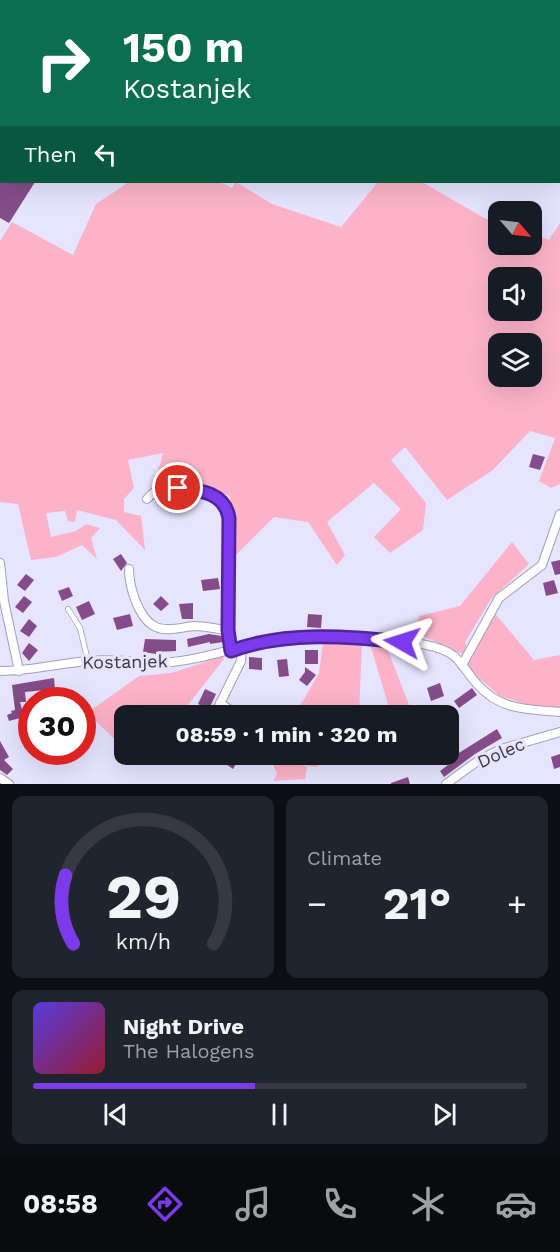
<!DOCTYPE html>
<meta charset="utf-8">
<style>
:root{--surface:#171b24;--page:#20242c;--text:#f1f3f6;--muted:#9ea1a6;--line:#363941;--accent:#7c3aed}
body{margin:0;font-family:"Work Sans",sans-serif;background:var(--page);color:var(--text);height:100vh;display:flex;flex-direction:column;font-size:22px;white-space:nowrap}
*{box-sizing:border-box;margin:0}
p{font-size:20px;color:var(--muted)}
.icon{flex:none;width:33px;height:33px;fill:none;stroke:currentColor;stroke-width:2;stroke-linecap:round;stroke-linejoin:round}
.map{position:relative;height:784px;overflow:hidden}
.sheet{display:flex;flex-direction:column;gap:12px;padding:12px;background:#0d0f14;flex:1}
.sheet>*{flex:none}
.banner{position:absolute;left:0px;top:0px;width:561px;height:183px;box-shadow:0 6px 24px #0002;background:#0b6e4f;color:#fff;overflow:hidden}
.needle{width:39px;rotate:118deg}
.fabs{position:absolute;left:488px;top:201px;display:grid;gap:12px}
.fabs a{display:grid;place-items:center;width:54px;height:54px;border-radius:12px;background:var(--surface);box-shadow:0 6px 24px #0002;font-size:30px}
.speed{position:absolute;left:18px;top:687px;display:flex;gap:12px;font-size:30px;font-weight:700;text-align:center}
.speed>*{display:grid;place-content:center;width:78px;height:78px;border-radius:50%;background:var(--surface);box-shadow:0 6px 24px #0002;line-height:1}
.speed .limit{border:9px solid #d22;background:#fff;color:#111}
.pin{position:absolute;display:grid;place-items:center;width:51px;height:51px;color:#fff;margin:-26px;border:3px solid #fff;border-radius:50%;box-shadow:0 2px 6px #0007}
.me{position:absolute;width:66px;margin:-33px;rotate:276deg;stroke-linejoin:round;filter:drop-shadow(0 0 4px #0008)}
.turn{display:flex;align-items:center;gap:21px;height:126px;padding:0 24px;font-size:27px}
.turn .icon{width:78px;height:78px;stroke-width:2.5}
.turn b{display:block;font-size:42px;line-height:51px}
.then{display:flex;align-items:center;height:57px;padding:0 24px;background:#0003;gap:12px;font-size:22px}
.big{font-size:45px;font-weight:700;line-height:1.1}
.sheet .tile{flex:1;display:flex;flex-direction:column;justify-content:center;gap:9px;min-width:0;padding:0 21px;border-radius:12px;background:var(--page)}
.sheet .dial{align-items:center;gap:0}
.dial svg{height:156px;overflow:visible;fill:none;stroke:var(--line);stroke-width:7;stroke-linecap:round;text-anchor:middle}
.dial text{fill:var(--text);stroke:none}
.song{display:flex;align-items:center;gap:18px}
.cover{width:72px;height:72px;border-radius:9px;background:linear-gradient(135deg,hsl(250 70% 55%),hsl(350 70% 35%))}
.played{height:6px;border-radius:3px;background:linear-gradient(90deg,var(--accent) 45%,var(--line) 45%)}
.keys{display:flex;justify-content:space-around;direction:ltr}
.heat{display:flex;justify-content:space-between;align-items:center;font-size:33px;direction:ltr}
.sheet .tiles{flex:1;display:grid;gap:12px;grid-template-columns:1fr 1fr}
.tile:last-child{grid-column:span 2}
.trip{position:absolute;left:114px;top:705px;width:345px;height:60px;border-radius:12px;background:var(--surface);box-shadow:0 6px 24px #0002;font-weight:700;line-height:60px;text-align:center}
.tab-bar{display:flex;height:96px;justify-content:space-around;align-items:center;background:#090b0e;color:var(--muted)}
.tab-bar .icon{width:42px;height:42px}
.tab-bar .on{color:var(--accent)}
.tab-bar b{font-size:27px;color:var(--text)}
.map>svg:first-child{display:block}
</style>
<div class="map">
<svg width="560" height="784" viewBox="0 0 560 784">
<rect width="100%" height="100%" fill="#e6e4fe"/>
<!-- green -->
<g fill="#fcb3c9" fill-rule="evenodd">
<path d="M367 0H560V170V2Z"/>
<path d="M129 182H220L232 188 236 182 272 204 341 227 378 182H422L484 218 498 223V244H531V233L549 240 560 223V484L551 488 539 481 555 438 530 431 493 470 447 500 405 447 391 460 426 503 423 530 390 553 374 537 401 509 374 483 327 522 345 555 337 565 308 522 274 517 232 559 230 496 191 483H155L163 453 128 460 134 488 124 499V512L141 516 145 550 116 520 77 510 75 522 68 521 65 511 46 513 51 537 76 531 86 524 100 528 91 538 97 559 82 545 56 557 31 560 18 504 0 502V241L12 222 73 255 96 204ZM498 278H531V310H498ZM498 344H531V376H498Z"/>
<path d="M512 542 529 564 491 599 465 642 469 657 416 633 419 616 460 606Z"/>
<path d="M493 611 534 660 560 655V708L528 705 500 696 465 666Z"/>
<path d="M323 642H362L359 715 290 716 303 701 319 673Z"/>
<path d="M385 643 413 715H390L387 701 370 644Z"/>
<path d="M222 656 224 659 180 715 124 716V748L87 713 139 676 171 673 206 662 207 659Z"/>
<path d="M269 755H334L316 767 303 765 307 767 305 779 273 781 277 774Z"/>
</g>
<!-- building -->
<g fill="#844d89">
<path d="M0 182H35L9 223 0 218Z"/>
<path d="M533 454 545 457 540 470 529 467Z"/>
<path d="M121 554 127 563 121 571 113 559Z"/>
<path d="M560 560V574L555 575 551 562Z"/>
<path d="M26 574 34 580 25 591 17 585Z"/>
<path d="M218 578 220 589 203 591 201 580Z"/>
<path d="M554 580 558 593 546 596 543 583Z"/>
<path d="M69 587 73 596 62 601 58 591Z"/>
<path d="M24 596 32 602 23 613 15 607Z"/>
<path d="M161 596 169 604 161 611 153 604Z"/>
<path d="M89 601 95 614 82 620 76 607Z"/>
<path d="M193 603V619H182L179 604Z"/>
<path d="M130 614 133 626 117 630 113 618Z"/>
<path d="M308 614 322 615 321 628 307 627Z"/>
<path d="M29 619 37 626 29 637 20 631Z"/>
<path d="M209 634 222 636 223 642 210 644V642L188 647 187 639Z"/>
<path d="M145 639 176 640V651L156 652V654L143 652Z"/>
<path d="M29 643 38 650 29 661 22 653Z"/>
<rect x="305" y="650" width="13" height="14"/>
<path d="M249 657 262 658V670L249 669Z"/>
<path d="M287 659 289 676 279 677 277 660Z"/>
<path d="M305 667 316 675 307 686 299 680 305 672Z"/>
<path d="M54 678 55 689 25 692 26 702H20L24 717 9 721 7 715 12 713 11 711 15 710 12 685Z"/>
<path d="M440 683 444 696 431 701 427 688Z"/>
<path d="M472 688 477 695 459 708 454 701Z"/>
<path d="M205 689 216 694 209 709 198 704Z"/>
<path d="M378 709 379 716H361V713Z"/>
<path d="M497 729 502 738 475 754 444 777 440 771 456 759 454 756Z"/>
<path d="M0 741 9 757 4 760 13 769 7 775 0 770Z"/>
<path d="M226 754H242L233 769 222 761Z"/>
<path d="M560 754V767L554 769 551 757Z"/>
<path d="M408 777 410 784H391V783Z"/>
</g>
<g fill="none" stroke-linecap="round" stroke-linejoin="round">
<defs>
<g id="lane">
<path d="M172 0H175"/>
<path d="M352 0 355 2"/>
<path d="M0 2 1 0"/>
<path d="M73 2 74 0"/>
<path d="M0 35 2 36"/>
<path d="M0 113 2 111"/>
<path d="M68 609 80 628 88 661"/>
</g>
<g id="street">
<path d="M147 499C151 495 153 492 158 490 175 485 214 489 225 505 228 509 228 513 229 518L228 630 231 651"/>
<path d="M0 563 4 601 19 671"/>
<path d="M129 569C129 586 138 619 156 627 167 632 183 627 194 626 205 626 217 629 228 630"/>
<path d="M462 665 499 598 542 565 560 514"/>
<path d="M0 671C29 671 57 664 86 661 114 658 143 664 172 662 206 659 237 646 270 641 307 636 346 636 383 640 403 642 438 643 454 656 462 663 469 675 477 684 501 711 527 709 560 712"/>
<path d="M220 703 239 716"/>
<path d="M214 716 241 661 242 647"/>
<path d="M0 778 9 784"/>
<path d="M446 784 479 760 501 749 560 732"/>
</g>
</defs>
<!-- lane casing -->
<use href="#lane" stroke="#a2a0b8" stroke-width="6"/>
<!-- street casing -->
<use href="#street" stroke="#a2a0b8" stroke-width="10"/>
<!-- lane -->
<use href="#lane" stroke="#fff" stroke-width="4.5"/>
<!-- street -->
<use href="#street" stroke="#fff" stroke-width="8"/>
</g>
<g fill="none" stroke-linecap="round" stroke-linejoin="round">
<defs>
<path id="route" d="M178 488C201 490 225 493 229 518L228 630 231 651C285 631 347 636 402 642"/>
</defs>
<!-- route casing -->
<use href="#route" stroke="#51269a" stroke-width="15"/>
<!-- route -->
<use href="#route" stroke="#7c3aed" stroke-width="10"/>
</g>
<g text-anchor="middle" stroke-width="6" stroke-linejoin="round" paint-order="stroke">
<!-- street labels -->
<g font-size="18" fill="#3a3943" stroke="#e6e4fe">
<text transform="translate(125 662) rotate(-1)" y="6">Kostanjek</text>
<text transform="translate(501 753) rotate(-24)" y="6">Dolec</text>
</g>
</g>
</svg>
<div class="fabs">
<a><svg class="needle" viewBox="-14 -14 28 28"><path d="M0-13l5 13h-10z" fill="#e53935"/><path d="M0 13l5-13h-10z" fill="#9ea1a6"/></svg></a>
<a><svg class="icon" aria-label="sound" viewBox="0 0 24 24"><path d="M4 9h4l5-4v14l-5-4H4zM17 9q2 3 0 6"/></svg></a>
<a><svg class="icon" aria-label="layers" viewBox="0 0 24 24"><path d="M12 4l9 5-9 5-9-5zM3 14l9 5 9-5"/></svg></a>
</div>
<div class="speed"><div class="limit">30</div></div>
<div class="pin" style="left:178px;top:488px;background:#d93025"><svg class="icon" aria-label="arrive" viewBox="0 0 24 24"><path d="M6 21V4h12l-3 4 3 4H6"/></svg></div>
<svg class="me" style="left:402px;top:642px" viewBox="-20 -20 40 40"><path d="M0-17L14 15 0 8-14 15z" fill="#7c3aed" stroke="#fff" stroke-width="4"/></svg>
<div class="trip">08:59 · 1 min · 320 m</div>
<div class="banner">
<div class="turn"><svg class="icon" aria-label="right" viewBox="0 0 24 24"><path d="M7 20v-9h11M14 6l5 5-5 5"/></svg><div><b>150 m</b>Kostanjek</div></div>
<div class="then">Then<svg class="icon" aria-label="left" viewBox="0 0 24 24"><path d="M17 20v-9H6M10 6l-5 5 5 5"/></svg></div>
</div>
</div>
<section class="sheet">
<div class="tiles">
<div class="tile dial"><svg viewBox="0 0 100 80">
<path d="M14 69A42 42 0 1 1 86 69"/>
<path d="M14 69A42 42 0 0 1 10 34" stroke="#7c3aed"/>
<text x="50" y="56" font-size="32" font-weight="700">29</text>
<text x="50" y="72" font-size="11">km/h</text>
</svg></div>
<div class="tile"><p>Climate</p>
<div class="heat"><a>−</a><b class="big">21°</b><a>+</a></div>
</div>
<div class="tile">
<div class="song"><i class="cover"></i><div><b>Night Drive</b><p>The Halogens</p></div></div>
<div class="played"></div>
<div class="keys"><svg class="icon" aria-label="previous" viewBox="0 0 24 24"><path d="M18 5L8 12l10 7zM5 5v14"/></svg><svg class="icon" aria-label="pause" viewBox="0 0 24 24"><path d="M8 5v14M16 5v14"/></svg><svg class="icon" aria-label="next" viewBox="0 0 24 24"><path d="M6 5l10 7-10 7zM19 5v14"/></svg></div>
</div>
</div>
</section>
<nav class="tab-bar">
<b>08:58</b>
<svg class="icon on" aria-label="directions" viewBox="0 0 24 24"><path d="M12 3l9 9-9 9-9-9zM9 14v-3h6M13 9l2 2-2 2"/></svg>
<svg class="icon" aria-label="music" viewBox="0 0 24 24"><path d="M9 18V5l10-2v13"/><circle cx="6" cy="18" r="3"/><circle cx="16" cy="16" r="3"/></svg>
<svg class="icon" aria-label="phone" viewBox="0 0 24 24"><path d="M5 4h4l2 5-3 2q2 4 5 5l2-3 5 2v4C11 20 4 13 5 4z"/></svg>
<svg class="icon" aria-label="climate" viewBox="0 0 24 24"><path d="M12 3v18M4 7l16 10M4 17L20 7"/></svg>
<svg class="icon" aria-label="car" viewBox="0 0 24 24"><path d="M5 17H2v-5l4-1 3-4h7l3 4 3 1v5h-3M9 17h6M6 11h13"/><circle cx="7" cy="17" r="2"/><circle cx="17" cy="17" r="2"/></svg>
</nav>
